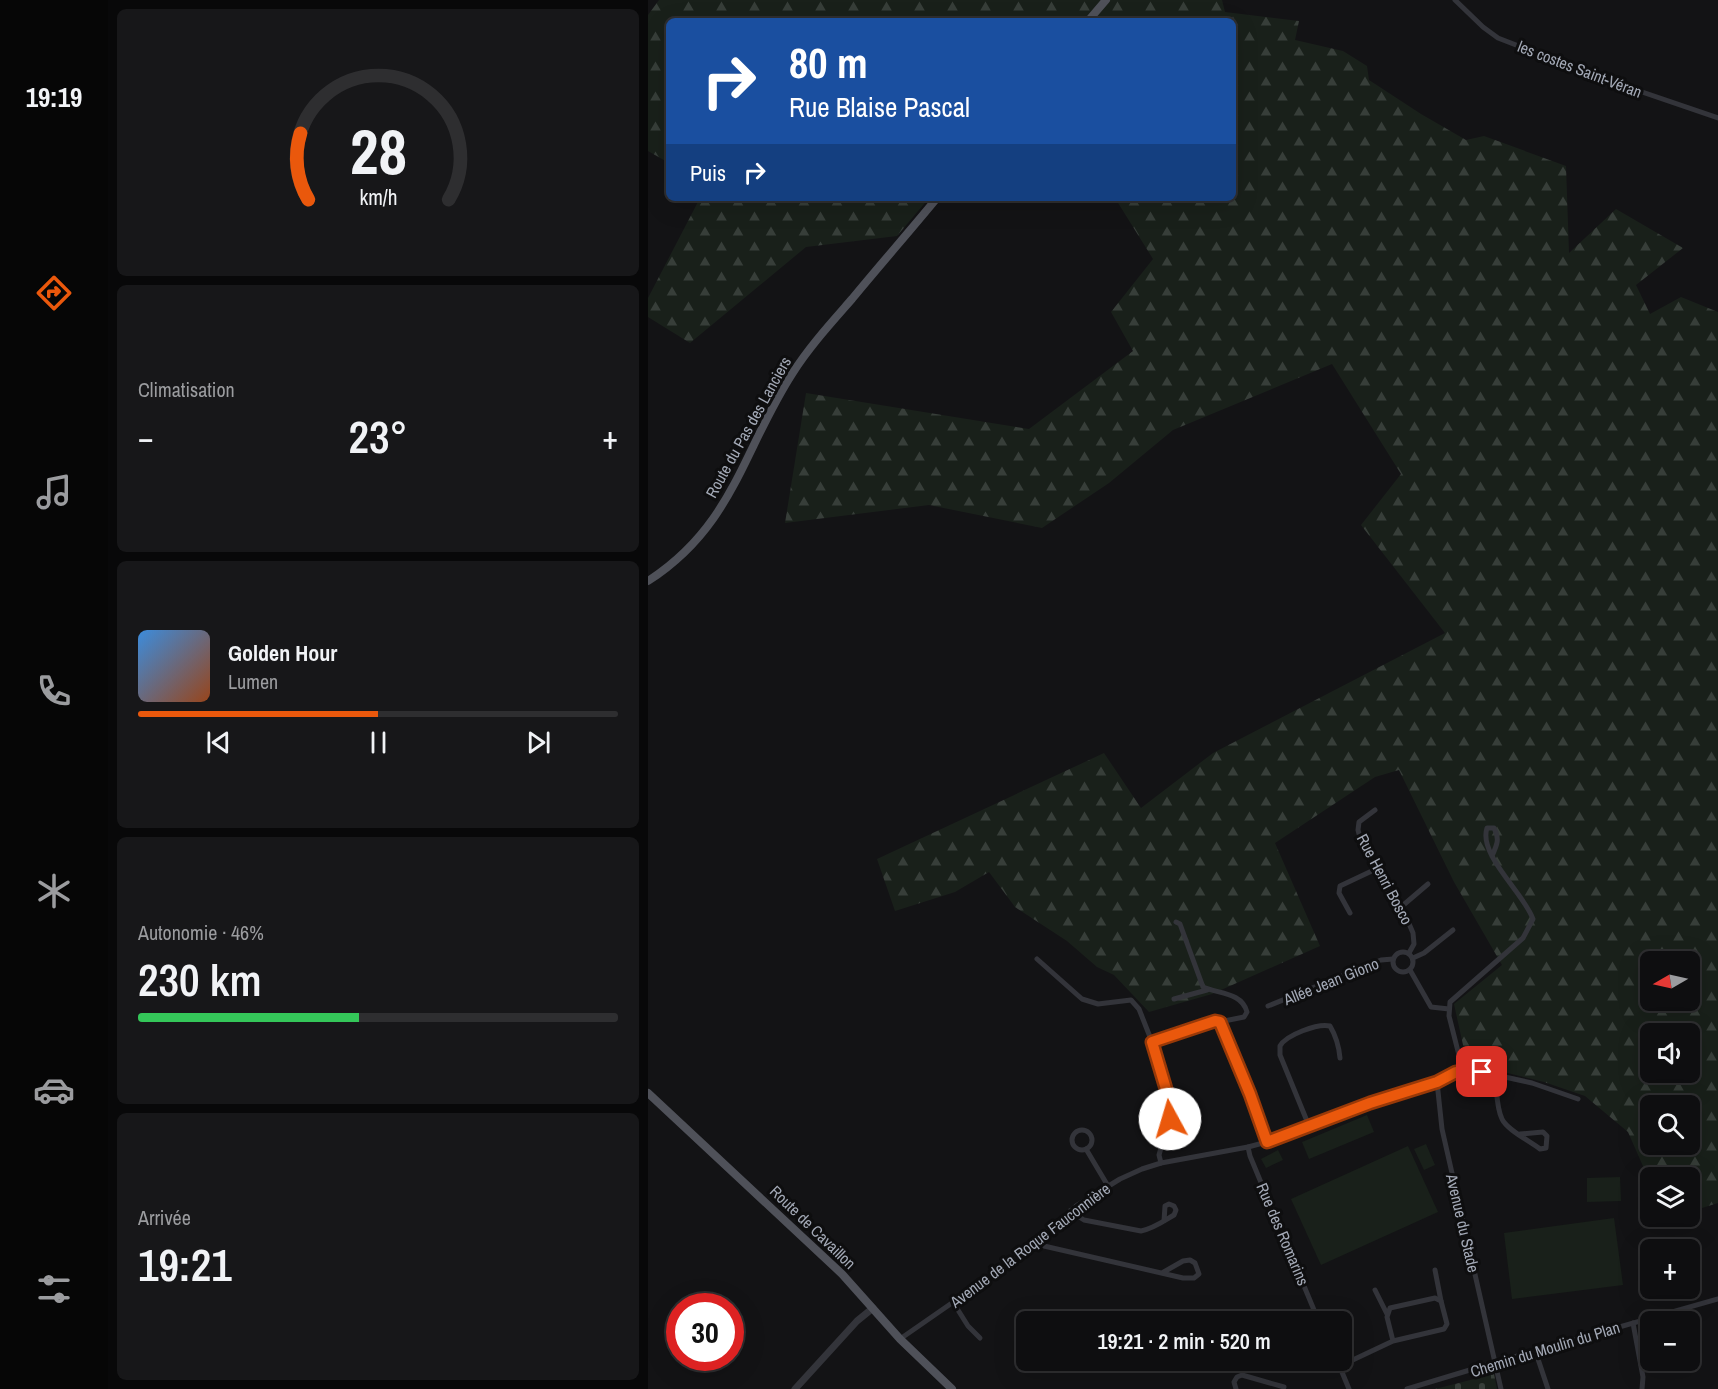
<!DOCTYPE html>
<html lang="fr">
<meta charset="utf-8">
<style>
:root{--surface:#0e0e10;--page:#171719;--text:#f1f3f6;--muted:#9b9c9f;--line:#2e2e30;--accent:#ea580c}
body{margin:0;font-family:"Archivo Narrow",sans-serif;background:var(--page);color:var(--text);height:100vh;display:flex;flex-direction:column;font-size:22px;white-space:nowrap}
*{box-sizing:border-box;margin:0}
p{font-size:20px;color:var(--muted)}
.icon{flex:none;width:33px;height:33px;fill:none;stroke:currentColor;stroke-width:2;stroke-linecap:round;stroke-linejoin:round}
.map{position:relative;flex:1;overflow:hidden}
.sheet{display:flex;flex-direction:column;gap:9px;padding:9px;background:#080809;width:540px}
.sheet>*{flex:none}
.banner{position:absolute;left:18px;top:18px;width:570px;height:183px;border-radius:9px;box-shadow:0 6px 24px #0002,0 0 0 2px var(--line);background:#1a4fa0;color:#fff;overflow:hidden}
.needle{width:39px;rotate:261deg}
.controls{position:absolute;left:992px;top:951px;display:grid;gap:12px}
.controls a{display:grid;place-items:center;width:60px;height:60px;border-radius:9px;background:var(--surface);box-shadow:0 6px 24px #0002,0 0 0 2px var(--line);font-size:30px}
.speed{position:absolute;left:18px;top:1293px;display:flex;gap:12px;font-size:30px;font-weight:700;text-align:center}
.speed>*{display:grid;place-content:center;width:78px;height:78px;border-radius:50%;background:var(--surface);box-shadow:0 6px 24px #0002,0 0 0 2px var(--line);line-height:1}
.speed .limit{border:9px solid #d22;background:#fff;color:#111}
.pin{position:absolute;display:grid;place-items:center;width:51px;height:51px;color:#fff;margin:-26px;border-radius:12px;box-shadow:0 3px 9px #0006}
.me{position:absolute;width:66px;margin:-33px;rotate:354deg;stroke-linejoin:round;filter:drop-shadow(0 0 4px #0008)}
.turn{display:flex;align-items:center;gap:21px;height:126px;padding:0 24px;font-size:27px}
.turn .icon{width:78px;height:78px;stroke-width:2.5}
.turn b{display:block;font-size:42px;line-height:51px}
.then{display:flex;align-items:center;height:57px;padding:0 24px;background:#0003;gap:12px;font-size:22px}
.big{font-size:45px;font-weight:600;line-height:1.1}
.sheet .widget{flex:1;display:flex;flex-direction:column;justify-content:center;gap:9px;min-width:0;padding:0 21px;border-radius:9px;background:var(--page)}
.sheet .dial{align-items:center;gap:0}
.dial svg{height:156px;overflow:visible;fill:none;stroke:var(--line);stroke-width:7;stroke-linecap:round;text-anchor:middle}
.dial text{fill:var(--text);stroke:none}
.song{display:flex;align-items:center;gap:18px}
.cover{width:72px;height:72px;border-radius:9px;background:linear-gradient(135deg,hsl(210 70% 55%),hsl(20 70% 35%))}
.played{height:6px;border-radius:3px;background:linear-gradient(90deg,var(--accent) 50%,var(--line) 50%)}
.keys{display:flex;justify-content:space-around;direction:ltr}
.heat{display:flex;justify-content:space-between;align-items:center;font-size:33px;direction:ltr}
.charge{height:9px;border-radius:4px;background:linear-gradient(90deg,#34c759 46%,var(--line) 0)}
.trip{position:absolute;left:368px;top:1311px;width:336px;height:60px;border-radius:9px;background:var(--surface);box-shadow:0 6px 24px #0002,0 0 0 2px var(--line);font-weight:600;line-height:60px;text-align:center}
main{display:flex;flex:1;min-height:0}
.menu{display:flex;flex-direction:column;width:108px;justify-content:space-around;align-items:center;background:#060606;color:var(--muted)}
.menu .icon{width:42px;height:42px}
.menu .current{color:var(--accent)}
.menu b{font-size:27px;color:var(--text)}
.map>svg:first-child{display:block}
</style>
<main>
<nav class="menu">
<b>19:19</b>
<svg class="icon current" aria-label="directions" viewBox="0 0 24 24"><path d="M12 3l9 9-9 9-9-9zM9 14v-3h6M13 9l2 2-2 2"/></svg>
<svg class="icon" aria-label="music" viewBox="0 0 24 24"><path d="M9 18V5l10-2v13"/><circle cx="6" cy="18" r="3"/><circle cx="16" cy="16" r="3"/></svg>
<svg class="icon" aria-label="phone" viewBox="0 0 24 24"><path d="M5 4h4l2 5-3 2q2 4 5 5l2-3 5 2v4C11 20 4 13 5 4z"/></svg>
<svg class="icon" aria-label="climate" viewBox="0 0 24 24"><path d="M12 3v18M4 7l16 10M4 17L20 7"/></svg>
<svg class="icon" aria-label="car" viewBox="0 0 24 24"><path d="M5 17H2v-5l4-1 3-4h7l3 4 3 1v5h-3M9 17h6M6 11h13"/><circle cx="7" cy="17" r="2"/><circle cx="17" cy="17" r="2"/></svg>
<svg class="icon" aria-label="filters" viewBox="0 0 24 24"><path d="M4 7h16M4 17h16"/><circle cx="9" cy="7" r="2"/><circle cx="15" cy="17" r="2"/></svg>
</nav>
<section class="sheet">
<div class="widget dial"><svg viewBox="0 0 100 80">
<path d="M14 69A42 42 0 1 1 86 69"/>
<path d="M14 69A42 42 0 0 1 10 35" stroke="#ea580c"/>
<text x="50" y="56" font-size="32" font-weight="700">28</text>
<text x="50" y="72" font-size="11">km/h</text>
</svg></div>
<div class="widget"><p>Climatisation</p>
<div class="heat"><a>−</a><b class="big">23°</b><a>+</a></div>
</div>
<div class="widget">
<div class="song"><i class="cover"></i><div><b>Golden Hour</b><p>Lumen</p></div></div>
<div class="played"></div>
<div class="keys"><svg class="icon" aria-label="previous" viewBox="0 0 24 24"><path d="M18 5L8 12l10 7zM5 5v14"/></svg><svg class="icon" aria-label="pause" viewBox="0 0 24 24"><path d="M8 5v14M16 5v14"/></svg><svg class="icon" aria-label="next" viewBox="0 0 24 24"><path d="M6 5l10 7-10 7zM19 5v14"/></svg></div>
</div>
<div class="widget"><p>Autonomie · 46%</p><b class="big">230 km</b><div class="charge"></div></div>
<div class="widget"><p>Arrivée</p><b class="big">19:21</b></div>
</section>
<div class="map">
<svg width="1070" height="1389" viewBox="0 0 1070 1389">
<defs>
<pattern id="forest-firs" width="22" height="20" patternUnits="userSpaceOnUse" patternTransform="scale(1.5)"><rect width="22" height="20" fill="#19201a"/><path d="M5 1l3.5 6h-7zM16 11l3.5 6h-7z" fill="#373e39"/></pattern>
<pattern id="cemetery-stones" width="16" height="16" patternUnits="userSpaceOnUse" patternTransform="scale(1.5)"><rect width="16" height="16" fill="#19201a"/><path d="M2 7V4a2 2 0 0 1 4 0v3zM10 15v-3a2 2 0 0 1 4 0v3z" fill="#373e39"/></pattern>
</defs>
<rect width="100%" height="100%" fill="#131315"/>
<!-- forest -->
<g fill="url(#forest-firs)" fill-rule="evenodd">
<path d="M11 0H574L577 12 651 21 647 40 695 51 719 66 721 80 773 114 818 140 836 136 918 166 921 253 968 209 1035 248 988 285 1002 314 1033 297 1070 312V1203L1041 1212V1178H1002V1182L980 1132 937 1096 896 1082 819 1063 806 1004 854 965 806 882 751 770 727 777 627 843 672 946 564 994 501 1012 466 975 449 967 419 941 367 907 341 872 307 892 247 911 229 859 456 753 493 808 565 753 797 633 713 525 753 474 684 364 525 430 461 483 394 528 281 505 137 523 158 393 381 429 485 351 463 312 505 259 467 198H585V21H21V163L0 151V15ZM1002 962H1041V1000H1002ZM1002 1034H1041V1072H1002ZM1002 1106H1041V1144H1002Z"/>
<path d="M52 198H281L249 236 158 247 42 343 0 317V298Z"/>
</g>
<!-- cemetery -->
<path fill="url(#cemetery-stones)" d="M846 1374 849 1389H787Z"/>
<!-- park -->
<g fill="#19201a">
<path d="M719 1115 726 1132 661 1159 654 1142Z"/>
<path d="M778 1144 787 1165 776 1170 766 1149Z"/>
<path d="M760 1146 790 1212 673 1265 643 1199Z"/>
<path d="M630 1150 635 1160 618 1168 613 1159Z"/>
<path d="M972 1177 973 1201 939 1202V1178Z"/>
<path d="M966 1218 975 1285 864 1299 856 1233Z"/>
</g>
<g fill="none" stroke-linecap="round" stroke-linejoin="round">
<!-- minor -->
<g stroke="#33343a" stroke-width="5">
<path d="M807 0 835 27 850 38 956 79 1070 118"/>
<path d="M727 810 711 822 710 830 713 841 744 899 756 912 765 933 766 944 761 953"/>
<path d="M753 907 780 884"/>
<path d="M702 913 691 893 692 886 728 869"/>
<path d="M528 922 532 924 555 987C570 994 594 992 599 1012L596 1017 571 1022"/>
<circle cx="755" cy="962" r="10"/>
<path d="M765 958 776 953 805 930"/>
<path d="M389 959 434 999 450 1004 483 1000 491 1009 504 1042 524 1109 511 1155 513 1163"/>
<path d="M762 970 783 1007 801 1009"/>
<path d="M526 999 559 990"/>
<path d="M620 1006 733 960 745 959"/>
<path d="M504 1042 567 1021 571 1022 602 1094 619 1142"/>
<path d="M815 1071 801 1016 802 1002 875 938 885 919C876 893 830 855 839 828H846C852 839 849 845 844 856"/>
<path d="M847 1076C849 1089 848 1107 854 1119 859 1130 882 1141 892 1149L898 1148 899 1136 895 1132 872 1134"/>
<path d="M789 1082 794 1129 853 1389"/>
<path d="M661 1126 632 1055V1046C638 1035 670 1023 682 1026 688 1036 691 1047 692 1058"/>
<circle cx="434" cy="1140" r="10"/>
<path d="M600 1147 602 1156 671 1322"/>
<path d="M438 1149 460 1186"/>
<path d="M422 1211 436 1220 493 1231C505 1229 516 1221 526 1215L528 1210 526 1206 521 1204 517 1206 516 1221"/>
<path d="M390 1242 396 1246 535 1278H546L551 1274 547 1263 542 1260 535 1261 514 1273"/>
<path d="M787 1270 793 1301"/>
<path d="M727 1290 739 1314"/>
<path d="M305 1302 320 1326 332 1338"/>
<path d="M985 1323 995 1377 994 1389"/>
<path d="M252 1339 376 1253 428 1206 472 1179 494 1169 513 1163 600 1147 630 1139 722 1103 789 1082 808 1072 815 1071 834 1072 884 1083 930 1099"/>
<path d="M887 1350 900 1389"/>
<path d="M689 1360 701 1389"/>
<path d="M692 1366 745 1341 796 1329 799 1324 793 1301 787 1298 742 1308 739 1317 745 1341"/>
<path d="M588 1389 586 1382 589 1377 594 1375 636 1387"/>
<path d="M759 1389 855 1360 1070 1299"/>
</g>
<!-- tertiary -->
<path stroke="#33343a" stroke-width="7" d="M147 1389 209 1321 225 1308"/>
<!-- primary -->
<g stroke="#4f5159" stroke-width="8">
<path d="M440 21 458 0"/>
<path d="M0 581C85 526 94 452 144 374 161 347 183 323 204 299 232 265 261 232 289 198"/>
<path d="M0 1093 194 1274 252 1339 304 1389"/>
</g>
</g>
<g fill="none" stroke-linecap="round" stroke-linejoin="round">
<defs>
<path id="route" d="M522 1119 524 1109 504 1042 567 1021 572 1022 602 1094 619 1142 722 1103 789 1082 808 1072H834"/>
</defs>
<!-- route casing -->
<use href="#route" stroke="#983908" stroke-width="15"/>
<!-- route -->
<use href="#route" stroke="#ea580c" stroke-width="10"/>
</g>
<g text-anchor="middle" stroke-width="6" stroke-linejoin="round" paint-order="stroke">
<!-- street labels -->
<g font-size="16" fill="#a3a9b6" stroke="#0e0e0f">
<text transform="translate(932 69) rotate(21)" y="6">les costes Saint-Véran</text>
<text transform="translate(100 427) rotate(-61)" y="6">Route du Pas des Lanciers</text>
<text transform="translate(737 879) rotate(62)" y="6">Rue Henri Bosco</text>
<text transform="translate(683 981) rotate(-22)" y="6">Allée Jean Giono</text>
<text transform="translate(815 1223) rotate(77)" y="6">Avenue du Stade</text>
<text transform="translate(165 1227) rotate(44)" y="6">Route de Cavaillon</text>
<text transform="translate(635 1234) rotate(67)" y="6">Rue des Romarins</text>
<text transform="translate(382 1245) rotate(-37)" y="6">Avenue de la Roque Fauconnière</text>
<text transform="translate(897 1349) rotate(-17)" y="6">Chemin du Moulin du Plan</text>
</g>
</g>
</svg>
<div class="controls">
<a><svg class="needle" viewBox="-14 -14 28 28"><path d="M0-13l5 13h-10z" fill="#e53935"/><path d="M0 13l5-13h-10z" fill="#9b9c9f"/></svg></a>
<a><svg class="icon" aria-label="sound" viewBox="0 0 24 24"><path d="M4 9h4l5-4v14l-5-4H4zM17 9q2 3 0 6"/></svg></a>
<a><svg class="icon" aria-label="search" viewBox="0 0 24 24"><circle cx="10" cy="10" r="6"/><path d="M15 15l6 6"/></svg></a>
<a><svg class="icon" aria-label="layers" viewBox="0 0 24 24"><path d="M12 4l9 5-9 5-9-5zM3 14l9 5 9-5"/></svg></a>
<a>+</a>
<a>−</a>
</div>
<div class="speed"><div class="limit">30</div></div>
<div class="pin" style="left:834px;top:1072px;background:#d93025"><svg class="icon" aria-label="arrive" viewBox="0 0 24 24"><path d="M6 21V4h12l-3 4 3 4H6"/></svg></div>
<svg class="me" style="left:522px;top:1119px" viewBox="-20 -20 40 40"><circle r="19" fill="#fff"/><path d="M0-13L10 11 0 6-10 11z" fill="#ea580c"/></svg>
<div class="trip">19:21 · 2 min · 520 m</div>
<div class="banner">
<div class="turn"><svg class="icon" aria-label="right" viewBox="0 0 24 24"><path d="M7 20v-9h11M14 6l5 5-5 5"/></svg><div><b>80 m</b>Rue Blaise Pascal</div></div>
<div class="then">Puis<svg class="icon" aria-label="right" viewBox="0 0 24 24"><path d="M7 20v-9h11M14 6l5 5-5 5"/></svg></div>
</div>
</div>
</main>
